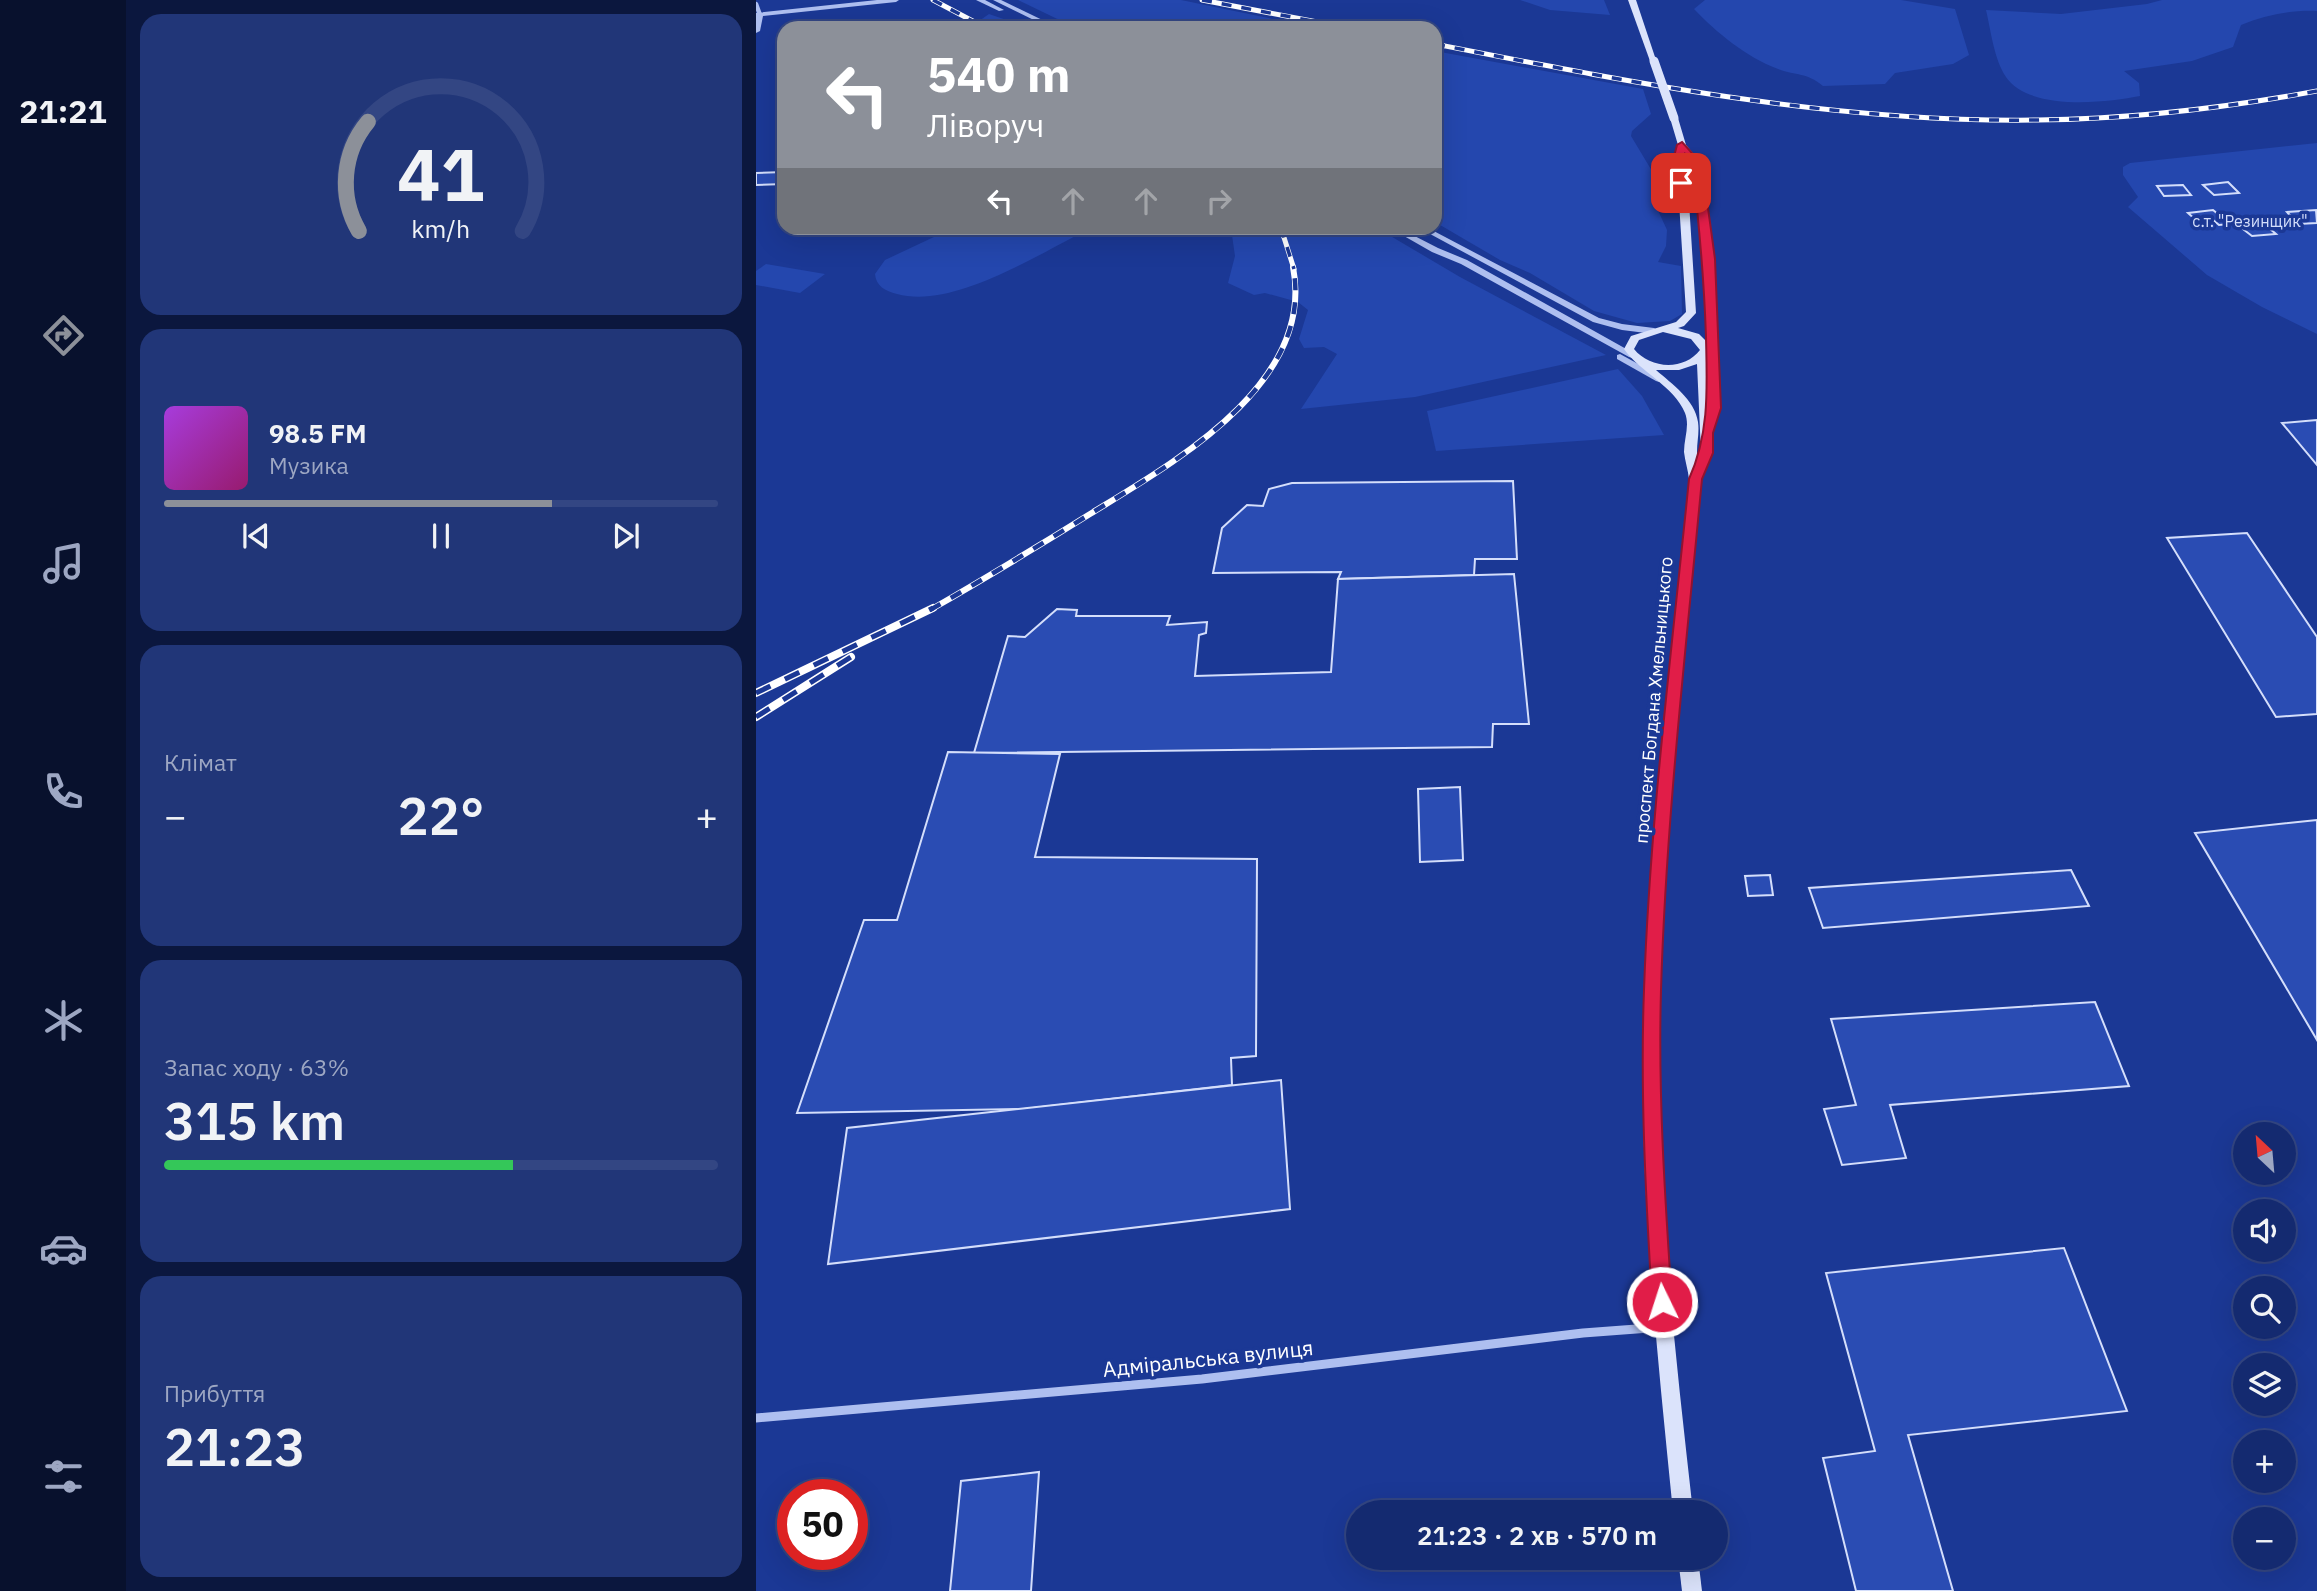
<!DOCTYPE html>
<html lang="uk">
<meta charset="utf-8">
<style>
:root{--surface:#142a70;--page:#213678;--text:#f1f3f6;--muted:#9da7c3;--line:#334683;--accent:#8c9099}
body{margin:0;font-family:"IBM Plex Sans",sans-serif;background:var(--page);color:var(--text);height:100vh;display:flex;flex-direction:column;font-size:26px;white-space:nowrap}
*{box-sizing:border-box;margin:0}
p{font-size:23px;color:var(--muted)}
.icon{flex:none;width:38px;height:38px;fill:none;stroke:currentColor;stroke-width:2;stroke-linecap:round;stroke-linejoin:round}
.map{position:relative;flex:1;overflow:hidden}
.side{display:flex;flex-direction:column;gap:14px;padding:14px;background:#0b173e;width:630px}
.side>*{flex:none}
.hud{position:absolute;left:21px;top:21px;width:665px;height:214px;border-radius:21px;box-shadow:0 7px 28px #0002,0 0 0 2px var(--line);background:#8c9099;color:#fff;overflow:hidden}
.needle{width:46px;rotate:334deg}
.controls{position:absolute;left:1477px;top:1122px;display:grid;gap:14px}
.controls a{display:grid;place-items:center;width:63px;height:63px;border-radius:50%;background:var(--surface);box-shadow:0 7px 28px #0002,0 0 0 2px var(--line);font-size:35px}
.speed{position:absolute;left:21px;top:1479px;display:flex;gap:14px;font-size:35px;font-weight:700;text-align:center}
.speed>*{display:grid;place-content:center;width:91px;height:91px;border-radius:50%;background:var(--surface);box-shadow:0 7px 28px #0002,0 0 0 2px var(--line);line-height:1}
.speed .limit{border:10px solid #d22;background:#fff;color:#111}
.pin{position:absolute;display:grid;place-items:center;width:60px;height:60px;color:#fff;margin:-30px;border-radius:14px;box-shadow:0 4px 10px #0006}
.me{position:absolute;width:77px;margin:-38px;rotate:356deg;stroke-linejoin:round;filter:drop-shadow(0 0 5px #0008)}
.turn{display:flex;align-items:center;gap:24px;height:147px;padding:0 35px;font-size:32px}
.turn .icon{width:91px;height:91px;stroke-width:2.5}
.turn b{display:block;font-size:49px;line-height:60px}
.lanes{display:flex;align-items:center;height:66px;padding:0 35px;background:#0003;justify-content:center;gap:35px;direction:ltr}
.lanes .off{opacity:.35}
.big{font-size:52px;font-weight:600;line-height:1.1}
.side .tile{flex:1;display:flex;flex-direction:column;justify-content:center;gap:10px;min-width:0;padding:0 24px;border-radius:21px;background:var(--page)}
.side .dial{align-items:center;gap:0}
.dial svg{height:182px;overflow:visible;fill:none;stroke:var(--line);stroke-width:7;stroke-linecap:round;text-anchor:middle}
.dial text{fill:var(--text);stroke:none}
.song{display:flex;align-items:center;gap:21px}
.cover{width:84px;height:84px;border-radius:10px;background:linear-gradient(135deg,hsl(280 70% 55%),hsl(320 70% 35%))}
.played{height:7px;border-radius:4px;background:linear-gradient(90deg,var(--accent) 70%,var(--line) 70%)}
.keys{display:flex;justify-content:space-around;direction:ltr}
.heat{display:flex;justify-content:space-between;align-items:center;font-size:38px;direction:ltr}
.charge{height:10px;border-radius:5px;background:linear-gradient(90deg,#34c759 63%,var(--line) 0)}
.trip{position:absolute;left:590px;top:1500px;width:382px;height:70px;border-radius:35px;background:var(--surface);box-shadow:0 7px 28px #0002,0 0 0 2px var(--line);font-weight:600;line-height:70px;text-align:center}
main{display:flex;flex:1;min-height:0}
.tabs{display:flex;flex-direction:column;width:126px;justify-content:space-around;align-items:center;background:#08112d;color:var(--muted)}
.tabs .icon{width:49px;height:49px}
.tabs .current{color:var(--accent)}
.tabs b{font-size:32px;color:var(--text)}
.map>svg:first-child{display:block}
</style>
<main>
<nav class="tabs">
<b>21:21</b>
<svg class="icon current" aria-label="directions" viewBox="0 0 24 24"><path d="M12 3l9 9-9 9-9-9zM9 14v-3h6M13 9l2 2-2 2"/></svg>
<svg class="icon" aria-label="music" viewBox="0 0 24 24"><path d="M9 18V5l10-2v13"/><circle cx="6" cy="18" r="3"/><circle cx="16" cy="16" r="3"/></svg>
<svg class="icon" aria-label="phone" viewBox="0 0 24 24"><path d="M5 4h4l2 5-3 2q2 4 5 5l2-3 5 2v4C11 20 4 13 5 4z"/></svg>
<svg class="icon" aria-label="climate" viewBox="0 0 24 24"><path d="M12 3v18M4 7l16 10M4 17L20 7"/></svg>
<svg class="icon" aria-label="car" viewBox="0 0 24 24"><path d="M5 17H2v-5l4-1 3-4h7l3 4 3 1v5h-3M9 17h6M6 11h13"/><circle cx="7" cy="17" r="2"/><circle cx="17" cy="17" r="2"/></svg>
<svg class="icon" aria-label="filters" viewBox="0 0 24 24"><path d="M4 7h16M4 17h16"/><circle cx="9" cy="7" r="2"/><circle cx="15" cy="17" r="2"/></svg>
</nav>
<section class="side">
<div class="tile dial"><svg viewBox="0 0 100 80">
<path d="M14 69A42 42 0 1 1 86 69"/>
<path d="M14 69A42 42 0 0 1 18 21" stroke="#8c9099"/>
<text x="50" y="56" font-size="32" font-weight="700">41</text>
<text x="50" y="72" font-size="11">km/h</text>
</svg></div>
<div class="tile">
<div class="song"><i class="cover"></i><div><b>98.5 FM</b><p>Музика</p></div></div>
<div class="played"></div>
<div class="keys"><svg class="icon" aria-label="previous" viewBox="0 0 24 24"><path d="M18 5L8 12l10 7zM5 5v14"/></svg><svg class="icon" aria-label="pause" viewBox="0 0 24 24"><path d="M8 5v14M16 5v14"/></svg><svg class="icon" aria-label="next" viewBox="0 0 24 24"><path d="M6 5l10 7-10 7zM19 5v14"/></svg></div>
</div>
<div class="tile"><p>Клімат</p>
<div class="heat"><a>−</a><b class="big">22°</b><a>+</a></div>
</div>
<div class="tile"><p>Запас ходу · 63%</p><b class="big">315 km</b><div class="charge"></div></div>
<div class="tile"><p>Прибуття</p><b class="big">21:23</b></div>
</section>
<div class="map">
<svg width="1561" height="1591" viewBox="0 0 1561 1591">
<rect width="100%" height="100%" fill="#1b3895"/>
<!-- green -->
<g fill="#2447ae">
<path d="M262 0H425L560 28H320Z"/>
<path d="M764 0H848L854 15 794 10Z"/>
<path d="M949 0H1145L1199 9 1213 55 1197 64 1139 73 1129 84 1067 86C1050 72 1041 76 1022 69 990 57 961 33 938 9Z"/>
<path d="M1406 0H1561V11C1534 10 1510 15 1485 25L1477 47 1436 61 1368 71 1383 83 1384 96C1349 103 1273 111 1250 77 1238 59 1235 31 1230 10L1305 14 1391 4Z"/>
<path d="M233 14 274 28H213Z"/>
<path d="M679 51 887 89 895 114 876 131 875 136 896 171 900 206 911 230 910 246 902 262 925 266 926 314 914 321 881 323 838 311 774 273 744 260 679 222Z"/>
<path d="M1561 143V334L1506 307 1451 275 1372 207 1382 197 1367 175V167L1374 163Z"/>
<path d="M197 228H335C284 253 197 310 141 294 129 291 120 286 119 274L129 260Z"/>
<path d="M475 228H621L704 277 850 355 659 397 545 409 581 354 568 347 548 348 543 339 552 310 542 302 509 293 498 295 472 283 479 256Z"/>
<path d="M10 264 69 274 44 293 0 285V271Z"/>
<path d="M862 369 886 396 908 435 680 451 671 411Z"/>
</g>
<!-- building -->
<g fill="#2a4cb3" stroke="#d4defb" stroke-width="2">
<path d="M28 172V184L0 185V173Z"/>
<path d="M1472 182 1483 193 1458 195 1447 185Z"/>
<path d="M1427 185 1435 195 1408 196 1401 186Z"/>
<path d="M1457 210 1474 224 1463 225 1456 219 1441 221 1432 213Z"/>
<path d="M1560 210 1561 223 1542 224 1531 212Z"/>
<path d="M1507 223 1520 234 1496 236 1483 226Z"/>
<path d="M1561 420V465L1526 423Z"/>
<path d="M757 481 761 559H719L718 575 582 579 585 572 457 573 466 528 491 505 507 506 513 489 536 483Z"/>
<path d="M1491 533 1561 637V714L1520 717 1411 538Z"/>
<path d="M758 574 773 724H737L736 747 218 753 252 636 269 637 301 609 321 610 320 616H414L411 625 451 622 450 633 443 635 439 676 575 672 582 579Z"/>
<path d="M192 752 304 754 279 857 501 859 500 1056 475 1058 476 1085 268 1109 41 1113 108 920H141Z"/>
<path d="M704 787 707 860 664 862 662 789Z"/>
<path d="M1561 820V1040L1439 833Z"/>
<path d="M1315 870 1333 906 1067 928 1053 888Z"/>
<path d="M1014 875 1017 895 992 896 989 876Z"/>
<path d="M1339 1002 1373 1086 1134 1105 1150 1158 1086 1165 1068 1109 1100 1105 1075 1019Z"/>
<path d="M525 1080 534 1209 72 1264 91 1128Z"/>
<path d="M1308 1248 1371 1411 1152 1435 1197 1591H1100L1067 1458 1119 1451 1070 1273Z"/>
<path d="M283 1472 275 1591H194L205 1481Z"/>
</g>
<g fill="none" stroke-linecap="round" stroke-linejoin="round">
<!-- minor-far1 -->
<path stroke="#aebff0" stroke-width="4.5" d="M0 4 4 15"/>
<!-- minor -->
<path stroke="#aebff0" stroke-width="9" d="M0 1418 446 1379 827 1333 907 1327"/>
<!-- tertiary -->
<g fill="#aebff0" fill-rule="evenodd">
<path d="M121 0H143L140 2 7 16 4 31 0 33V13Z"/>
<path d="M220 0H229L248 10 243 11Z"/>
<path d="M237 0H245L303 28H294Z"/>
<path d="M634 228H643L682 248 711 260 881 355 876 358 873 357 705 264 676 252Z"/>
<path d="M663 228H672L843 318 866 324 898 328 903 331 898 334 866 330 837 322Z"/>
<path d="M864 354 906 377 908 379 903 382 900 381 861 359V355Z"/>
</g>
<!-- secondary -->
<g fill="#dbe3fb" fill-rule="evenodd">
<path d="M872 0H880L901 63 894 61Z"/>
<path d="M918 115 922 118 930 145 946 164 958 259 963 408 956 434 957 453 945 479C927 670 903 861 903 1054 902 1207 920 1360 937 1512H917C902 1360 885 1207 887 1053 889 861 914 670 933 479 932 470 929 461 928 452 928 438 934 426 929 413 918 386 884 372 868 349L875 336 920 322 930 312 923 202 916 164 922 145 914 118ZM928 154 937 164 948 259 951 342 943 334 922 328 928 326 940 313 933 202 926 164ZM907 332 935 339 944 350C928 371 894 369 878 349L883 340ZM941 364 945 453 942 461C939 448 944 435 942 422 939 400 916 384 900 370H923Z"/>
<path d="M922 1558H942L946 1591H926Z"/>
</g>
<defs>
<g id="rail-far2">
<path d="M177 0 230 28"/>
<path d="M446 0 593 28"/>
<path d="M679 44C878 83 1078 123 1282 120 1376 119 1469 108 1561 91"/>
<path d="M525 228 538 269"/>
</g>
<path id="rail-far1" d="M174 610C228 579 281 547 334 514 417 463 560 384 537 267"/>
<g id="rail">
<path d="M0 693 177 608"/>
<path d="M0 717 95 657"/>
</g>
</defs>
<!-- rail-far2 casing -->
<use href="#rail-far2" stroke="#fff" stroke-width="5"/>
<!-- rail-far1 casing -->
<use href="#rail-far1" stroke="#fff" stroke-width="6"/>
<!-- rail casing -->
<use href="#rail" stroke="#fff" stroke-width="8"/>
<!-- rail-far2 -->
<use href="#rail-far2" stroke="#1b3895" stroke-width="3.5" stroke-dasharray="10" stroke-linecap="butt"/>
<!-- rail-far1 -->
<use href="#rail-far1" stroke="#1b3895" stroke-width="4.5" stroke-dasharray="12" stroke-linecap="butt"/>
<!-- rail -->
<use href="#rail" stroke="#1b3895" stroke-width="5" stroke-dasharray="16" stroke-linecap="butt"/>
<!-- secondary-bridge -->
<path stroke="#dbe3fb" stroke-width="9" d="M898 61 918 118"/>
</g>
<!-- route -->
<path fill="#e11d48" stroke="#92132f" stroke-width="2" d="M926 142 946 164 959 259 965 408 957 433V453L946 479C930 649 910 820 905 990 902 1094 909 1199 916 1302L913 1308 906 1311 899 1308 896 1302C890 1199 884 1094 888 990 894 819 916 649 933 479 954 432 951 387 950 337 948 279 943 222 936 164L929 154 926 164 930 183 925 186 919 183 916 164 921 145Z"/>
<g text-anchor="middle" stroke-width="7" stroke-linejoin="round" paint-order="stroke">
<!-- far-park labels -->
<g font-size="16" fill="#d4defb" stroke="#1b3895">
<text x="1494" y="227">с.т. "Резинщик"</text>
</g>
<!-- street labels -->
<g font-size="18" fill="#fff" stroke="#1b3895">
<text transform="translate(898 700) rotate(-85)" y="6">проспект Богдана Хмельницького</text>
</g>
<!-- near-street labels -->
<g font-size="21" fill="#fff" stroke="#1b3895">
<text transform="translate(452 1359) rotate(-6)" y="7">Адміральська вулиця</text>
</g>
</g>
</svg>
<div class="controls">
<a><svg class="needle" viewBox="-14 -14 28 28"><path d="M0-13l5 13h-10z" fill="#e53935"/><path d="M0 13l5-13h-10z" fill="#9da7c3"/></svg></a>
<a><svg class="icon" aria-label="sound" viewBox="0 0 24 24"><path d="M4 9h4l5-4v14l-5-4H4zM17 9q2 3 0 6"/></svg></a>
<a><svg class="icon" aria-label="search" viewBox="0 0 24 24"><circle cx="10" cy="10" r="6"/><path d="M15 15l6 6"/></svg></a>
<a><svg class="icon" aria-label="layers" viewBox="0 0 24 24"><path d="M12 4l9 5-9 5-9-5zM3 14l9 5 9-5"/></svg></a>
<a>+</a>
<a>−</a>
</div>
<div class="speed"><div class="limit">50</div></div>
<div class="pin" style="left:925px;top:183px;background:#d93025"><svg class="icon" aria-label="arrive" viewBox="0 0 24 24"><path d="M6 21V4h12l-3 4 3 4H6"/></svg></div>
<svg class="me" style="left:906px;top:1302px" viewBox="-20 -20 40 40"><circle r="17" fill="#e11d48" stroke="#fff" stroke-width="3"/><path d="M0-11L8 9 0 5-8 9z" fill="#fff"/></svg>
<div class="trip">21:23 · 2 хв · 570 m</div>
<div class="hud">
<div class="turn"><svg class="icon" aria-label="left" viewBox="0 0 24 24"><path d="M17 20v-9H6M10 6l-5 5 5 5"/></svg><div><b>540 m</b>Ліворуч</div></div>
<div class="lanes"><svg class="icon" aria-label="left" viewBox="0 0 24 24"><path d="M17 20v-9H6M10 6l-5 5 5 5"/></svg><svg class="icon off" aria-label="ahead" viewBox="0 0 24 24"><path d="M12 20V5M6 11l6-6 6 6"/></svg><svg class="icon off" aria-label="ahead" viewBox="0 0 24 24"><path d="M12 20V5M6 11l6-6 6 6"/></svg><svg class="icon off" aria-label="right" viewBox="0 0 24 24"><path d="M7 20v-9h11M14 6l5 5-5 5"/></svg></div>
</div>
</div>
</main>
